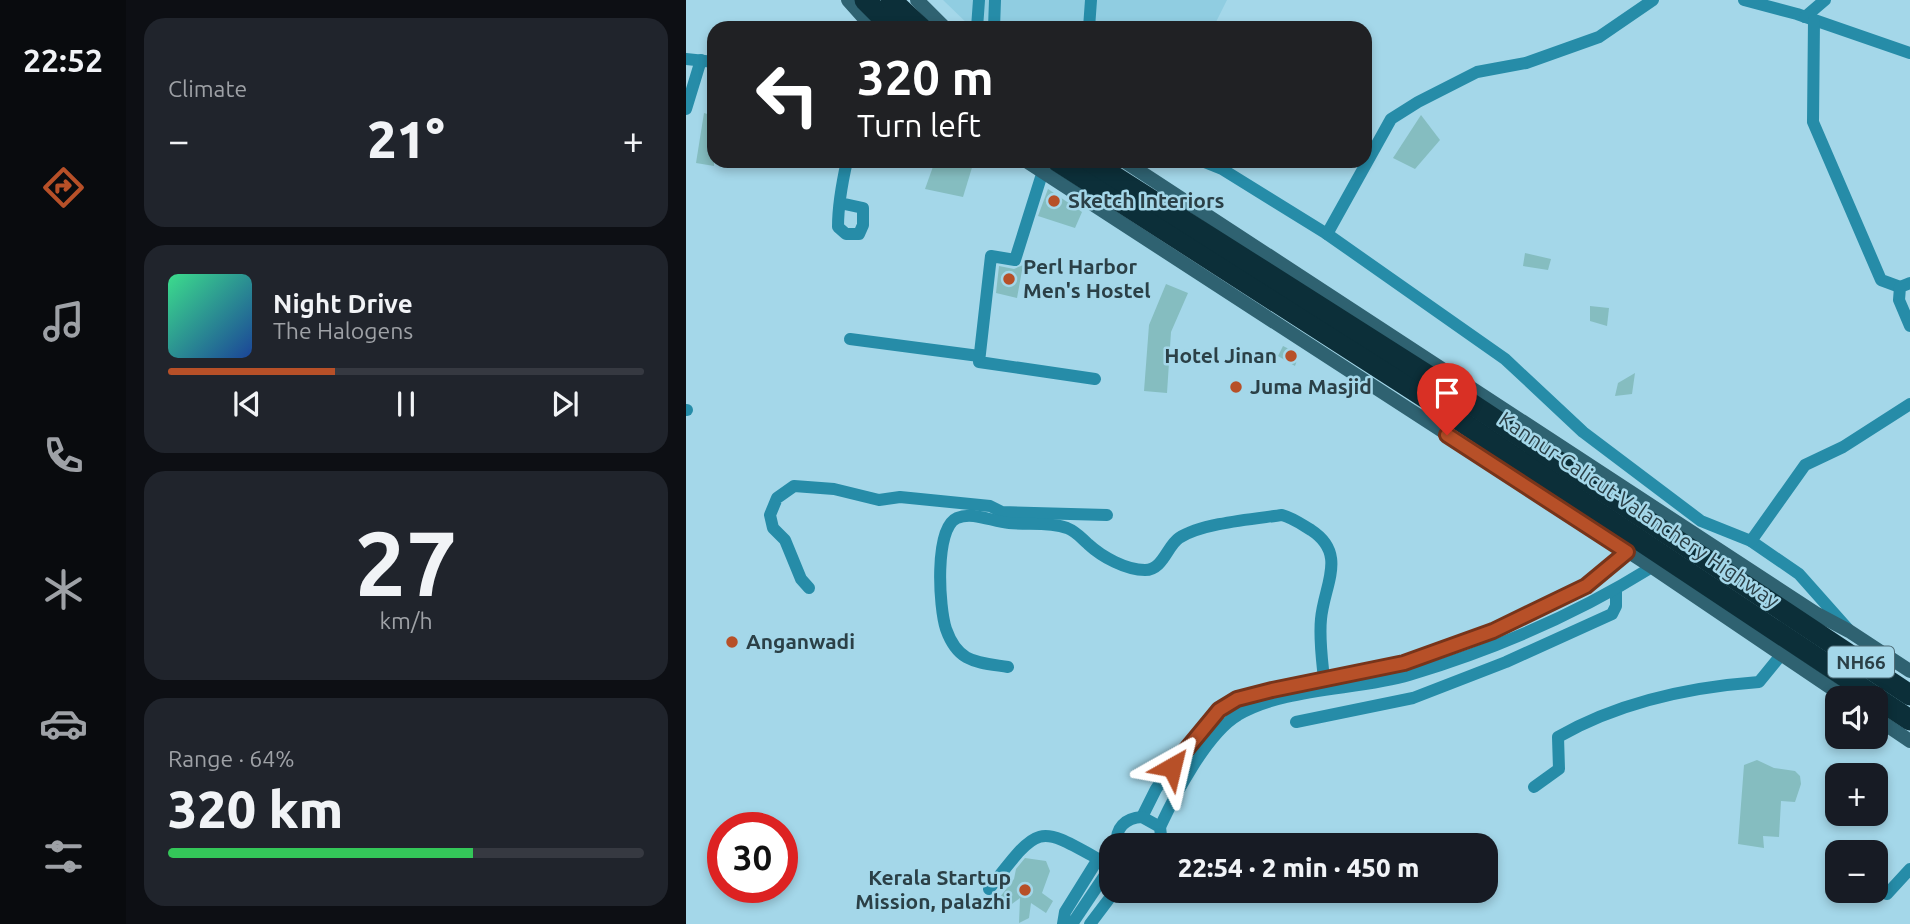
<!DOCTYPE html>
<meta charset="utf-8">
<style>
:root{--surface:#171b24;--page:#20242c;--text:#f1f3f6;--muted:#9ea1a6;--line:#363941;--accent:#b75028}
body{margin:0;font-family:Ubuntu,sans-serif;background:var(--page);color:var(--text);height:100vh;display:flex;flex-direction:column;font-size:26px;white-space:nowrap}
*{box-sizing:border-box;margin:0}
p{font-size:23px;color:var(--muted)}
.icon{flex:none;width:38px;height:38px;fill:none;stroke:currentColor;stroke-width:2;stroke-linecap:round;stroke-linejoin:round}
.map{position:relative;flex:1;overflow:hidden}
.sheet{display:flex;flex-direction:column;gap:18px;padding:18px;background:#0d0f14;width:560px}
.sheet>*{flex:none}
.hud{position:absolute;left:21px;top:21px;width:665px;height:147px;border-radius:21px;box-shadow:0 4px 10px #0003;background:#202124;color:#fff;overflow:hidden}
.controls{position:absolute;left:1139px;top:686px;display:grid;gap:14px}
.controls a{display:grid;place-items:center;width:63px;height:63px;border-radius:14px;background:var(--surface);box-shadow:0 4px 10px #0003;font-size:35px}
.speed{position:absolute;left:21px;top:812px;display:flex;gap:14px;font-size:35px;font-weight:700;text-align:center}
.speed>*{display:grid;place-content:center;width:91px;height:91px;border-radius:50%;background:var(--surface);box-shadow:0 4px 10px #0003;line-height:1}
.speed .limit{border:10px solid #d22;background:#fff;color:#111}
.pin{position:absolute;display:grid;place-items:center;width:60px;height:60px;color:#fff;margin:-72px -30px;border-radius:50% 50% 50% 0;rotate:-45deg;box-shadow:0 0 7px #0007}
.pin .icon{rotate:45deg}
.me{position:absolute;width:77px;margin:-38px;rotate:37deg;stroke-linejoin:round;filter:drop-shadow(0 0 5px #0008)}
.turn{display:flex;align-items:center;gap:24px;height:147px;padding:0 35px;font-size:32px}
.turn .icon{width:91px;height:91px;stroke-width:2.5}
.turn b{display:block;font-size:49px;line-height:60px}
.big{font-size:52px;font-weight:800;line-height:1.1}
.sheet .card{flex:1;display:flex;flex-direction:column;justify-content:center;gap:10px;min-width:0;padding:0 24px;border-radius:21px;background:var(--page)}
.sheet .dial{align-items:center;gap:0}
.dial b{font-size:91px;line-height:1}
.song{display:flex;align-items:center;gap:21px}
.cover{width:84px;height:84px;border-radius:10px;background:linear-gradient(135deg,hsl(150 70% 55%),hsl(220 70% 35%))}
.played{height:7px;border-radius:4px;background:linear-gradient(90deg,var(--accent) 35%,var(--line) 35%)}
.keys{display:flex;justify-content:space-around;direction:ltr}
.heat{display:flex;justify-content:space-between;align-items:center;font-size:38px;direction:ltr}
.charge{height:10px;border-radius:5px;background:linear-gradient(90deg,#34c759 64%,var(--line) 0)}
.trip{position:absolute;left:413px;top:833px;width:399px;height:70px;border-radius:21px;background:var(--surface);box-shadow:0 4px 10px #0003;font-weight:800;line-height:70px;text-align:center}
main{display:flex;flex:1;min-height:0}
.dock{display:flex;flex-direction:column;width:126px;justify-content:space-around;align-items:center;background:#090b0e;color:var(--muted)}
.dock .icon{width:49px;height:49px}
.dock .on{color:var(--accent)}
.dock b{font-size:32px;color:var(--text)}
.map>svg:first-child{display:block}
</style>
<main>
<nav class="dock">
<b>22:52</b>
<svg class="icon on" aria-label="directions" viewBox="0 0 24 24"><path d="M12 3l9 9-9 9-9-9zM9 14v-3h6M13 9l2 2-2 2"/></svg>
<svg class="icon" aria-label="music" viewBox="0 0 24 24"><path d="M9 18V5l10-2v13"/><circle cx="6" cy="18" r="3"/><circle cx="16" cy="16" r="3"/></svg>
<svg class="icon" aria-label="phone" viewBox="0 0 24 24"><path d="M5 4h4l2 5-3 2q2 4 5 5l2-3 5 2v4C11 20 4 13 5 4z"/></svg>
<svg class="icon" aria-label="climate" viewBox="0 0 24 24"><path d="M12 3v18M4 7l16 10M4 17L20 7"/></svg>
<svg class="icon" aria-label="car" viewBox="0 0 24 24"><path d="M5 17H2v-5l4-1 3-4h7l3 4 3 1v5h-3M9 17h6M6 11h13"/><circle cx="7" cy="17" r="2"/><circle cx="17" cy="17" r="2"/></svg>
<svg class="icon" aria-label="filters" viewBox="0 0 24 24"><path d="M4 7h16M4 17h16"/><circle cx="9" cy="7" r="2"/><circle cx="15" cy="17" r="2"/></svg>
</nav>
<section class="sheet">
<div class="card"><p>Climate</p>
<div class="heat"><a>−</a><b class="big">21°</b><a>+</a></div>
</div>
<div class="card">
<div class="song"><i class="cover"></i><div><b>Night Drive</b><p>The Halogens</p></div></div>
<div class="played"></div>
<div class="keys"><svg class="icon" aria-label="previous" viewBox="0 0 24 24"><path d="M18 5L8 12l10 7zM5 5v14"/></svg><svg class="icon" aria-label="pause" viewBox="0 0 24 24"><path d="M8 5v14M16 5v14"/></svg><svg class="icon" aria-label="next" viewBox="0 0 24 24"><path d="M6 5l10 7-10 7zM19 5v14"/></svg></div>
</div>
<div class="card dial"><b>27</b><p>km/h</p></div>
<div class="card"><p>Range · 64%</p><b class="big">320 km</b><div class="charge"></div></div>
</section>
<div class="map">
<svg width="1224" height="924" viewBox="0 0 1224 924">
<rect width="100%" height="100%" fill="#a4d7e9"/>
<!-- built -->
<path fill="#90cde1" d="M257 0H541L527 28H286Z"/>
<!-- building -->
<g fill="#85bdc0">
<path d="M18 113 28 116V166L10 163Z"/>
<path d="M735 115 754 140 729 169 707 158Z"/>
<path d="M249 161H288L277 197 239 189Z"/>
<path d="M362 189 396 212 389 228 352 216Z"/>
<path d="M839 253 865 259 862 270 837 266Z"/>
<path d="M337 265 331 298 310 293 313 266 328 269Z"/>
<path d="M480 284 502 293 485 332 481 393 458 391 463 325Z"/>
<path d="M904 306 923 308 921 326 904 321Z"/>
<path d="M597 346 613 354 609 366 592 356Z"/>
<path d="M949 373 946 394 929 396 932 383Z"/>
<path d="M1071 760 1088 768 1109 771 1114 776 1115 784 1109 802 1095 801 1093 837 1077 836 1078 848 1052 844 1058 765Z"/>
<path d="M339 858 360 861 364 871 356 893 367 901 360 913 345 903 343 918 333 923 334 898 319 909 303 911 328 879 330 869Z"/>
</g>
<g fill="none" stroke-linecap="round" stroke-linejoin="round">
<!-- street -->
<g stroke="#268ca8" stroke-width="12">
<path d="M1058 0 1111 14 1224 53"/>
<path d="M1119 17 1139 0"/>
<path d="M1128 20 1127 122 1195 280 1214 287"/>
<path d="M291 28 293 0"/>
<path d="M308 28 309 0"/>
<path d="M403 28 405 0"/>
<path d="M0 59 28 62"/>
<path d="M0 109 15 60"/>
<path d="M516 161 536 169 641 234 819 359 897 432 1015 521 1065 541 1113 574 1161 628"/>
<path d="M356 174 329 260 305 256 293 362 409 379"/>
<path d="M154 203 177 208V225L173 234H160L152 227C152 205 156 183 161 161"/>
<path d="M641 234 705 119 732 102 791 72 840 63 913 37 967 0"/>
<path d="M1224 283 1214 287 1213 300 1224 326"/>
<path d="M164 339 293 356"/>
<path d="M0 410H1"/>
<path d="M1065 541 1119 465 1157 447 1224 404"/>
<path d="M123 588 115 579 99 540 87 528 84 515 91 498 108 486 148 489 193 500 214 497 304 506 316 512 421 515"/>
<path d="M322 667C290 662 272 663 260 629 253 608 248 528 271 518 287 511 307 522 323 523 342 525 363 522 381 528 391 532 395 538 402 544 416 557 440 570 459 570 477 570 481 546 493 538 516 523 568 519 596 515 607 518 615 524 625 530 662 554 638 585 635 619 633 639 636 659 638 679"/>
<path d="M610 722 727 698 820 662 926 614 930 606V590"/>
<path d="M848 787 873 769 872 737C933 702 1004 687 1073 682L1095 655"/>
<path d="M456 817 470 789 501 745 533 711 551 700 586 689 718 663 807 631 900 586 941 552"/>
<path d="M474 827C489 795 521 733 552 715 596 688 673 690 723 675 810 649 889 615 966 567"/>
<path d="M431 845C429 828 439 818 456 817L474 827 476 845"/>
<path d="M303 889C357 820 350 825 425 866"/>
<path d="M1201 894 1224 869"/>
<path d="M377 924 379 912 412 859"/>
<path d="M386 924 425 866"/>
<path d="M404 924 429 891"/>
</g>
<!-- secondary -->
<g stroke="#2f6271" stroke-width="14">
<path d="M162 0 187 28"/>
<path d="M231 0 259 28"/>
<path d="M340 161 966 567 1160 698"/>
<path d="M438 161 1131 614 1163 631 1224 671"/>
<path d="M1190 718 1224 741"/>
</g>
<!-- highway -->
<g stroke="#0c2f39" stroke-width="21">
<path d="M179 0 207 28"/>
<path d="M205 0 235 28"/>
<path d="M371 161 746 402 1224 720"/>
<path d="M404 161 760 387 1224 695"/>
</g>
</g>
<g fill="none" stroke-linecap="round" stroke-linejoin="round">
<defs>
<path id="route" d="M486 767 533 710 551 699 586 690 718 663 807 631 900 586 941 552 761 435"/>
</defs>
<!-- route casing -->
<use href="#route" stroke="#77341a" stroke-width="18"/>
<!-- route -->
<use href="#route" stroke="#b75028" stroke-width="12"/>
</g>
<!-- markers -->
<g fill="#b75028" stroke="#a4d7e9" stroke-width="2.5">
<circle cx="368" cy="201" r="7"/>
<circle cx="323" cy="279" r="7"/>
<circle cx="605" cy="356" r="7"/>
<circle cx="550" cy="387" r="7"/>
<circle cx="46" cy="642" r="7"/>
<circle cx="339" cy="890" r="7"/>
</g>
<g text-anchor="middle" stroke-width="5" stroke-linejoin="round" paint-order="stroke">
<!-- shield labels -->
<rect fill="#a4d7e9" stroke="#4f6d78" stroke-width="2" x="1142" y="646.5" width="66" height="31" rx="5"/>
<g font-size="19" font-weight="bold" fill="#2b4047">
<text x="1175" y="669">NH66</text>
</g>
<!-- poi labels -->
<g font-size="21" font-weight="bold" fill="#2b4047" stroke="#a4d7e9" text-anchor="start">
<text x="382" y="208">Sketch Interiors</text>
<text x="337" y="274">Perl Harbor<tspan x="337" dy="24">Men's Hostel</tspan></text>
<text x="591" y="363" text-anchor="end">Hotel Jinan</text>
<text x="564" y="394">Juma Masjid</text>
<text x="60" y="649">Anganwadi</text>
<text x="325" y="885" text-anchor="end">Kerala Startup<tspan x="325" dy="24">Mission, palazhi</tspan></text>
</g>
<!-- street labels -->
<g font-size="21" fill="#2b4047" stroke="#a4d7e9">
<text transform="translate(953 510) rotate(34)" y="7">Kannur-Calicut-Valanchery Highway</text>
</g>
</g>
</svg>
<div class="controls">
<a><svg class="icon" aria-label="sound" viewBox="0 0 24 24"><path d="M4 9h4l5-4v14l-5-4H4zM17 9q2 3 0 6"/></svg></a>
<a>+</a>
<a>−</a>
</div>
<div class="speed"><div class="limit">30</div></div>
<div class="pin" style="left:761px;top:435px;background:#d93025"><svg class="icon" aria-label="arrive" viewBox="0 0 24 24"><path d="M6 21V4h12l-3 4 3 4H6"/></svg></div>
<svg class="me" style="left:486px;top:767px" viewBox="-20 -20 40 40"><path d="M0-17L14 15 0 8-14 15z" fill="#b75028" stroke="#fff" stroke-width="4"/></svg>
<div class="trip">22:54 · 2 min · 450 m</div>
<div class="hud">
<div class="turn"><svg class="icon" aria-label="left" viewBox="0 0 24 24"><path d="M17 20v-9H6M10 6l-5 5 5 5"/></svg><div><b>320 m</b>Turn left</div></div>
</div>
</div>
</main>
